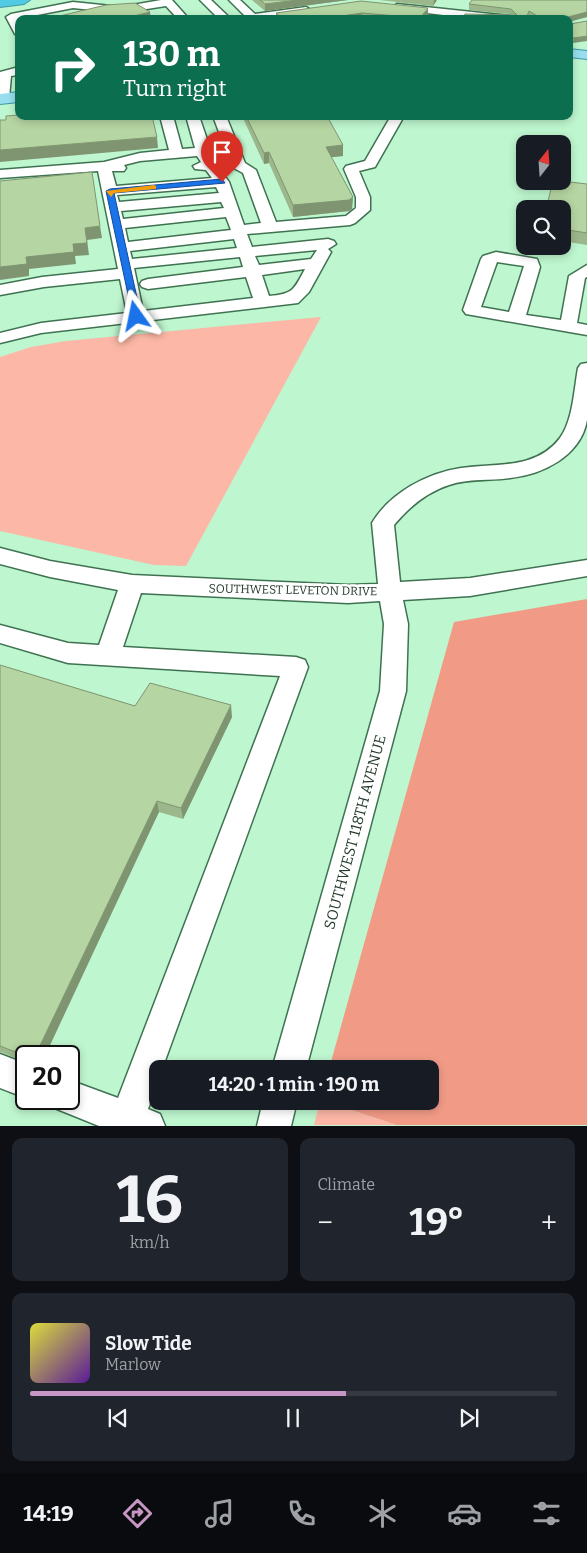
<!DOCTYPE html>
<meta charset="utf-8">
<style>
:root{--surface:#171b24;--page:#20242c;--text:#f1f3f6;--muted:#9ea1a6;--line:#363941;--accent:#c796c4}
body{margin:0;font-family:Bitter,serif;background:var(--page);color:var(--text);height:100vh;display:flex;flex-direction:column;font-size:19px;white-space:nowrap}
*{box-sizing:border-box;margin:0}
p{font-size:16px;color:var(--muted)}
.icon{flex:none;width:28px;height:28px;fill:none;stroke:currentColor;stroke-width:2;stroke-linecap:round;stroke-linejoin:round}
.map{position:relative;height:1126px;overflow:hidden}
.sheet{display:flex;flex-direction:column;gap:12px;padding:12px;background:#0d0f14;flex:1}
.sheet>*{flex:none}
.banner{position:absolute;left:15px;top:15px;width:558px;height:105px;border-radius:10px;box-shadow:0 2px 8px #0003;background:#0b6e4f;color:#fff;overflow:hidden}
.needle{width:32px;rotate:17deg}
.buttons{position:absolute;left:516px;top:135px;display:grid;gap:10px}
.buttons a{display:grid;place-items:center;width:55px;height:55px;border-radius:10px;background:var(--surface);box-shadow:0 2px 8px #0003;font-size:25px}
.speed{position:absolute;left:15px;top:1045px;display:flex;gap:10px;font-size:25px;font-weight:700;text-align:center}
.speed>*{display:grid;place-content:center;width:65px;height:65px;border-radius:50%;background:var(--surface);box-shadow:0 2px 8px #0003;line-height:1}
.speed .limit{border:2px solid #111;border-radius:8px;background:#fff;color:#111}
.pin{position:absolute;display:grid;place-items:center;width:42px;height:42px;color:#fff;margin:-51px -21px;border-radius:50% 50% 50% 0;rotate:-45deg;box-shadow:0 0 5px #0007}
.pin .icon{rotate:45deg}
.me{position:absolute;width:55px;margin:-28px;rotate:348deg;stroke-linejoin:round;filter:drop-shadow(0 0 4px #0008)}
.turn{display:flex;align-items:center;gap:18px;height:105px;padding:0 25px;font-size:22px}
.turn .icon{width:65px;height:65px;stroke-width:2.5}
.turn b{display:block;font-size:35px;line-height:42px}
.big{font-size:38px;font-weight:700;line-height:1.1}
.sheet .widget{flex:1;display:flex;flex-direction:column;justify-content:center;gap:8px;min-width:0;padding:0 18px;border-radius:10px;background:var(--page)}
.sheet .dial{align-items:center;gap:0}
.dial b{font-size:65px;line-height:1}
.song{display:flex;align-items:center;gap:15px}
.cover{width:60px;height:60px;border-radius:8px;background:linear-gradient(135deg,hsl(60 70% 55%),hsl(270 70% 35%))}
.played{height:5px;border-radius:2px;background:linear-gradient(90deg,var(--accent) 60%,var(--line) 60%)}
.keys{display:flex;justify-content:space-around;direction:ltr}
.heat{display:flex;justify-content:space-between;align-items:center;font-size:28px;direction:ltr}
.sheet .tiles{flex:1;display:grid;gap:12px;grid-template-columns:1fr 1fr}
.widget:last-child{grid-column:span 2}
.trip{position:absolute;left:149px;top:1060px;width:290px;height:50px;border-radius:10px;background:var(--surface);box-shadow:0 2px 8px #0003;font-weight:700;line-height:50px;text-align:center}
.menu{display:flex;height:80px;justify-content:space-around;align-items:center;background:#090b0e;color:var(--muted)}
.menu .icon{width:35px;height:35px}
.menu .selected{color:var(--accent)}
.menu b{font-size:22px;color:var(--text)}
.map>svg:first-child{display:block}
</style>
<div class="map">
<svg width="587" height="1126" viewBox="0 0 587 1126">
<rect width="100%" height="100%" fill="#bef6cf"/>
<!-- green -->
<g fill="#fcb7a6">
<path d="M321 317 186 566 154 565 0 531V357L31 347 66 341Z"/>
<path d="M320 1101H324L397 1125H314Z"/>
</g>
<!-- forest -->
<path fill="#f19b87" d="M587 599V1125H397L324 1101H430V1069H329L454 622Z"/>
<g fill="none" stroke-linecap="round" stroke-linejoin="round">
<defs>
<g id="minor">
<path d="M161 0H172L189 19H178L166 6 121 13 73 8 17 19 19 35 15 34 6 17 11 14 73 2 121 7Z"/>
<path d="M200 0H211L231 19H219Z"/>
<path d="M229 0H240L255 14 306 7 311 10 306 13 268 19H240L245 16Z"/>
<path d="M397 4 510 16 515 19H477L393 9 392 7Z"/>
<path d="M19 67V75L11 76 9 98 7 101H0V72Z"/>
<path d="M160 116H173L182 149 195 148 186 116H199L214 160 229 159 213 116H226L245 163 256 170 276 222 346 216 356 208V197L344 169 346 166 365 161 391 116H404L375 167 359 171 370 197V210L355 223 350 225 247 234 252 247 328 239 334 241 336 244 328 249 331 252 309 292 298 303 41 333 0 343V333L41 323 127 313 120 279 44 287 0 295V285L42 277 118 269 98 171 0 178V170L104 162 140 153 169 150ZM197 156 201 162 193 166 195 169 206 170 212 178 116 186 112 171H124L126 168 124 165 140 161ZM232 167 243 173 261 223 244 225 229 182 219 168ZM216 187 219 193 119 202 117 195ZM221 202 224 208 123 219 121 211ZM226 217 231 230 128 242 125 228ZM234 239 237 248 132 259 130 251ZM317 250 311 259 259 265 255 256ZM240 257 243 267 148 279 142 281 140 284 142 287 148 289 246 277 253 298 143 311 134 268ZM305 269C294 290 293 294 269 296L262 275Z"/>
<path d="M496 252 537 259 540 267 526 315 561 320 569 276 587 265V277L585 278 577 323 587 325V335L466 314 463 310 481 259 483 256ZM497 262 524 266 509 312 481 307Z"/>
<path d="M587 363C587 381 587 402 587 420 581 456 542 475 510 478 490 481 469 478 449 485 427 492 409 507 394 525L400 582 470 578 587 560V576L470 596 403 600 408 624 406 691 306 1069H272L380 691 384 624 380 601 348 603 141 593 123 647 296 657 305 660 308 667 162 1069H158V1082L148 1109 160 1114 165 1126H99L57 1109 53 1099H69V1080L118 1098 280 676 68 663 0 643V625L68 643 99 645 118 590 50 577 0 564V548L50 561 132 575 348 585 378 584 372 523C390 493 427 473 461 468 495 463 536 470 560 438 573 420 574 390 578 368L581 364Z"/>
<path d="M0 1054 26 1064V1098L0 1088Z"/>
<path d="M263 1101H297L291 1126H257Z"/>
</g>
<g id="major">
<path d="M569 49 587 51V59L569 57Z"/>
<path d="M19 92V102L0 104V94Z"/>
</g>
<path id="highway" d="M0 0H30L24 4 0 7Z"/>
</defs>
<!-- minor casing -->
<use href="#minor" stroke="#3f7251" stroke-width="3"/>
<!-- major casing -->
<use href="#major" stroke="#4298a4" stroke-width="2"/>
<!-- highway casing -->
<use href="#highway" stroke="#4298a4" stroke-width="2"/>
<!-- minor -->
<use href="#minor" fill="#fff" fill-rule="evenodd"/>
<!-- major -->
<use href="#major" fill="#97dfef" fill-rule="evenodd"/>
<!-- highway -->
<use href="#highway" fill="#51cae4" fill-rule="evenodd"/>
</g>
<!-- wall -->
<g fill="#9cb78b">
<path d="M252 0H348L265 11Z"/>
<path d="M379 0H437L433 6Z"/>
<path d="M587 0V17L570 21V24L587 21 573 43 569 41V19H532L529 16 469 10V4Z"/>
<path d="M361 1 428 15 425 19H276V13Z"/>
<path d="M242 116H327L343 156 331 157 353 197 352 209 349 211 293 217 269 163 264 164Z"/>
<path d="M587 184V245L562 241V209Z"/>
<path d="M0 665 135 706 232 717 183 819 159 812 26 1056V1063L25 1062 1 1052 0 1053Z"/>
</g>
<!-- shaded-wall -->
<g fill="#7f9571">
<path d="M298 0H348L265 11V4Z"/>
<path d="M434 0H437L433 6Z"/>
<path d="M428 8V15L425 19H420Z"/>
<path d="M150 12 151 19H122Z"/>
<path d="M587 12V17L569 22 568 17Z"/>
<path d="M362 13V19H322Z"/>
<path d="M587 36V41L573 43 574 38Z"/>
<path d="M157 137 158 148 0 162V150Z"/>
<path d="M343 145V156L325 158 326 147Z"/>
<path d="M269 152V163L264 164V153Z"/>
<path d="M353 197 352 209 349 211 293 217V205Z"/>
<path d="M100 226 102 238 87 240 89 255 75 256 76 264 29 269V276L0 280V267L26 257 73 244 85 228Z"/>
<path d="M231 705 232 717 183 819 181 808Z"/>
<path d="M157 801 159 812 45 1056H35Z"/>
</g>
<!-- building -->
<g fill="#b5d5a2" stroke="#7f9571">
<path d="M260 0H298L265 4Z"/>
<path d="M472 0H587V12L568 17 570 24 587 21V36L574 38 569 35V19H542L529 11 526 19H462L465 14 517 15 511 9 469 4Z"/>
<path d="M361 1 428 8 420 18 362 13 322 19H283L276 13Z"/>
<path d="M135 3 150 12 122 19H47L106 5Z"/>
<path d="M19 115V116H152L157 137 0 150V120H6V116Z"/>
<path d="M246 116H327L343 145 326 147 353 197 349 200 293 205 269 152 264 153Z"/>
<path d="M92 172 100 226 85 228 87 243 73 244 74 252 26 257 27 264 0 267V181Z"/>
<path d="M553 181H562L587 184V233L562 229V209H546Z"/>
<path d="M0 665 135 706 150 683 231 705 181 808 157 801 35 1056H26V1059L22 1058 21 1054 0 1046Z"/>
</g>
<!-- route -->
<path fill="#1a73e8" stroke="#114b97" d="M222 179 225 183 114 193 141 316 133 318 106 191 110 189Z"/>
<!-- slow -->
<path fill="#f59e0b" d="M154 185 156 186V189L114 193 111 197 106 191Z"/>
<g text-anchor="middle" stroke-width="5" stroke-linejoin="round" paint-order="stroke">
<!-- street labels -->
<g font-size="12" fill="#253b2c" stroke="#fff">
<text transform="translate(293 590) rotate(1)" y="4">SOUTHWEST LEVETON DRIVE</text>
</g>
<!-- near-street labels -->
<g font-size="15" fill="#253b2c" stroke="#fff">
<text transform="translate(355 832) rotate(-75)" y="5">SOUTHWEST 118TH AVENUE</text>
</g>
</g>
</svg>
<div class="buttons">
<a><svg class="needle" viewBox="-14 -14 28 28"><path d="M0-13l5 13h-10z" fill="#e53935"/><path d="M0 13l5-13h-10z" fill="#9ea1a6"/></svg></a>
<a><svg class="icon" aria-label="search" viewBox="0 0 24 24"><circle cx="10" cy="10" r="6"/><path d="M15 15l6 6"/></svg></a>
</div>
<div class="speed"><div class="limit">20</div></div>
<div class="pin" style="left:222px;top:182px;background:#d93025"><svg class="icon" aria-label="arrive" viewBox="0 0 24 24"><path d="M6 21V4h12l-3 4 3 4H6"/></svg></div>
<svg class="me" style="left:136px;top:316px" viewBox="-20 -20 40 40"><path d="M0-17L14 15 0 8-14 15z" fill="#1a73e8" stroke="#fff" stroke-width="4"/></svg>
<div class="trip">14:20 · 1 min · 190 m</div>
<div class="banner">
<div class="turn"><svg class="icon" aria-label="right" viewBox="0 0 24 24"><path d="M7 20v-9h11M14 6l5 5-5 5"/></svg><div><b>130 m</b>Turn right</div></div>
</div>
</div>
<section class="sheet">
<div class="tiles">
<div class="widget dial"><b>16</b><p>km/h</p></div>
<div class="widget"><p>Climate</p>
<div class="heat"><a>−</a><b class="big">19°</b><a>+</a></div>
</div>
<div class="widget">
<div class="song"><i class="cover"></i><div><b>Slow Tide</b><p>Marlow</p></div></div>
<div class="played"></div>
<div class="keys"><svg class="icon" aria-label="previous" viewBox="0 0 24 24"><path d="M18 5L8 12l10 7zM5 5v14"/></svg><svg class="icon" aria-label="pause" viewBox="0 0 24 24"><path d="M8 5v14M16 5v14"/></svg><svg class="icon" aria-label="next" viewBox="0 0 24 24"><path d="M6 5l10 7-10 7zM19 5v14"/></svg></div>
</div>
</div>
</section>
<nav class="menu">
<b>14:19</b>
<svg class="icon selected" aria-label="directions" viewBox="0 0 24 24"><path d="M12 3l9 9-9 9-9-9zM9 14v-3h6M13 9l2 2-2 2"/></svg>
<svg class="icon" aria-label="music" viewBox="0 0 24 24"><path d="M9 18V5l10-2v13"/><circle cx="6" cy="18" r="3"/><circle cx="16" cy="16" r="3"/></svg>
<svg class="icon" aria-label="phone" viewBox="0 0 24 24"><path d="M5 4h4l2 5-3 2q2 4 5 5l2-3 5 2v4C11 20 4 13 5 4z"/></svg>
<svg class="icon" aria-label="climate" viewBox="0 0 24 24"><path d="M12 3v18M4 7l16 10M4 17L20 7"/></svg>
<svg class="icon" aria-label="car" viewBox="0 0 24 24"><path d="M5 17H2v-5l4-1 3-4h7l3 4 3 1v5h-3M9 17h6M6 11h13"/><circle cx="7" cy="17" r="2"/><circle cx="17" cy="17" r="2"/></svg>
<svg class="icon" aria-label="filters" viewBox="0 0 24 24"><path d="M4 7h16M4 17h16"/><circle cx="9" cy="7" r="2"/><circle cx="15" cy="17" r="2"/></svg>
</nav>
